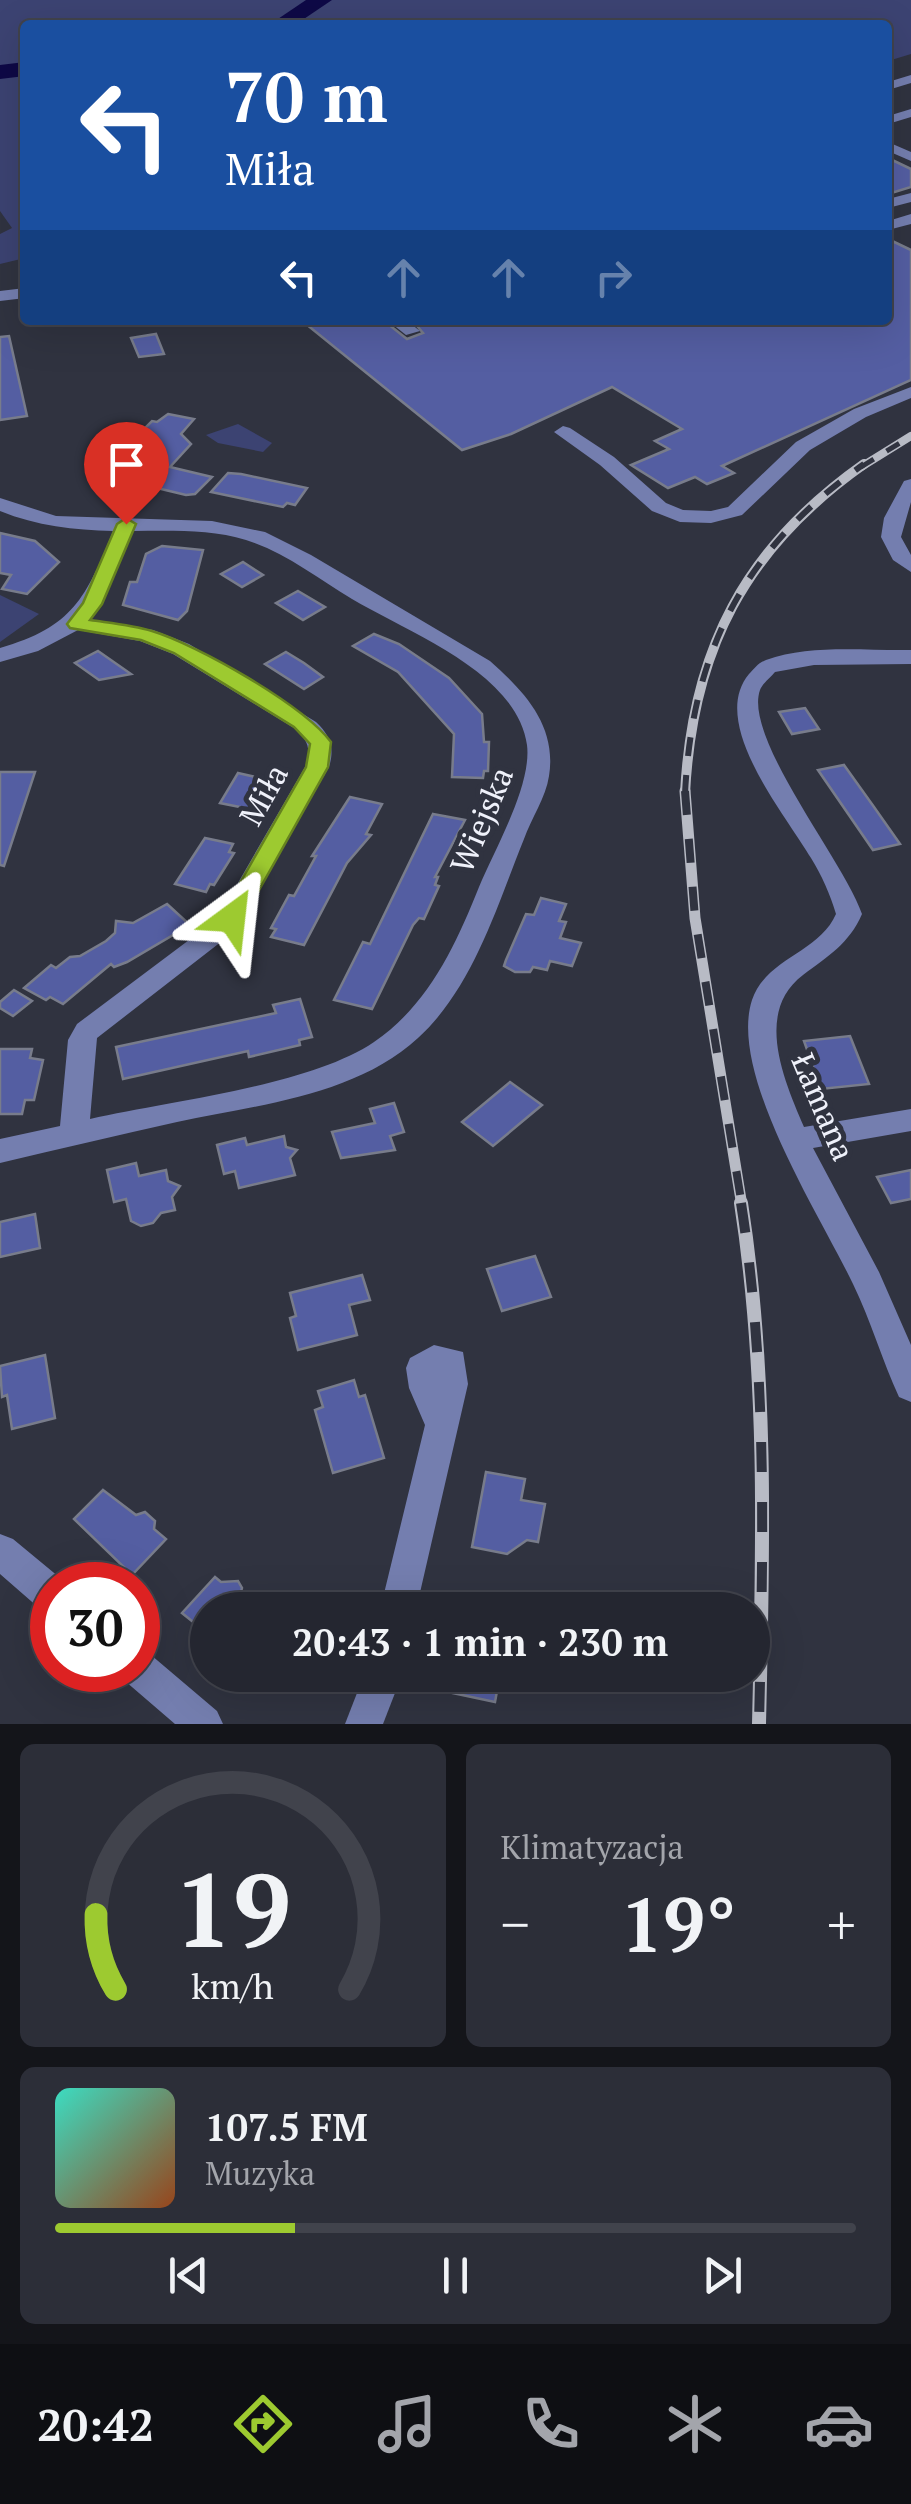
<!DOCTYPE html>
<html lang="pl">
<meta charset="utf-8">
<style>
:root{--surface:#242630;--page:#2c2e38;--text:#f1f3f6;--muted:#a3a5ab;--line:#41434c;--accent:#9dca30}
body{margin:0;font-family:"PT Serif",serif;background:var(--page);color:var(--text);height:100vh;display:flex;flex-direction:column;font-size:38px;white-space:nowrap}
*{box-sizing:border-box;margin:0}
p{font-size:32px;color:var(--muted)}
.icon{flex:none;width:55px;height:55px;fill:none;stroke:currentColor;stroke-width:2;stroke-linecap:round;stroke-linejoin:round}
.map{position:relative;height:1724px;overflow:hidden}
.details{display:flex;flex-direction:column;gap:20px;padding:20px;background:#14151a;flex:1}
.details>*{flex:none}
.banner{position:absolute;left:20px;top:20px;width:872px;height:305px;border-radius:10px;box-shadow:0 10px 40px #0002,0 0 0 2px var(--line);background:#1a4fa0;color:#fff;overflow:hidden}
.speed{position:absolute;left:30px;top:1562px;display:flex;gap:20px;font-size:50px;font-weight:700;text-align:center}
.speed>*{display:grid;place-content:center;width:130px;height:130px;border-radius:50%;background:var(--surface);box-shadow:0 10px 40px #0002,0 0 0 2px var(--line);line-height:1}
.speed .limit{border:15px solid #d22;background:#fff;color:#111}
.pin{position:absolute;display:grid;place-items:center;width:85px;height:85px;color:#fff;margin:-102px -42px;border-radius:50% 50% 50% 0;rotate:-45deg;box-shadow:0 0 10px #0007}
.pin .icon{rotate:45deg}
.me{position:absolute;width:110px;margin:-55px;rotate:30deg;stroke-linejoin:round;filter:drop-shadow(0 0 8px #0008)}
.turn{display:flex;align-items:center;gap:35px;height:210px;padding:0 40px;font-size:45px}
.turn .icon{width:130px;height:130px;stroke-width:2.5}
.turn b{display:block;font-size:70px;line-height:85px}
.lanes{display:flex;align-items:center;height:95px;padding:0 40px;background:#0003;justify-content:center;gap:50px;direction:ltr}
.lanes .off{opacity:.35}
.big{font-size:75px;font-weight:700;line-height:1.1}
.details .tile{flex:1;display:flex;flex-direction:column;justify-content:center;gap:15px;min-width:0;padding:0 35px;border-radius:15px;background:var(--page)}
.details .dial{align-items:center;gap:0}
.dial svg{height:260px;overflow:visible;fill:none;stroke:var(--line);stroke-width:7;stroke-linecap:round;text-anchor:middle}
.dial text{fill:var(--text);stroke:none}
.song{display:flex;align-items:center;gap:30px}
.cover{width:120px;height:120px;border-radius:15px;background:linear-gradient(135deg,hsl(170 70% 55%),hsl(20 70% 35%))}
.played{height:10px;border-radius:5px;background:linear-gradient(90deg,var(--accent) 30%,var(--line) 30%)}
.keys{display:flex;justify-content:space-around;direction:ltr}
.heat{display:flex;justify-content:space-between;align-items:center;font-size:55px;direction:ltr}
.details .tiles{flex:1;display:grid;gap:20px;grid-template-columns:1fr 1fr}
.tile:last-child{grid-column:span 2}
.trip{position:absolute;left:190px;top:1592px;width:580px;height:100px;border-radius:50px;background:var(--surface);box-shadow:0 10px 40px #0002,0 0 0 2px var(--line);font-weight:700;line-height:100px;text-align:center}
.tabs{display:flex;height:160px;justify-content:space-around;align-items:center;background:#0e0f13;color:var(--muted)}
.tabs .icon{width:70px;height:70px}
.tabs .active{color:var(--accent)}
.tabs b{font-size:45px;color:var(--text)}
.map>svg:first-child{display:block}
</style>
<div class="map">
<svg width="911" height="1724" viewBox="0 0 911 1724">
<rect width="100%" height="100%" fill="#303340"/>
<!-- green -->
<g fill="#3c4372">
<path d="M0 0H911V54L888 61V25H25V258L0 264V234L12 228 0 211Z"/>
<path d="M238 424 272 443 263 452 218 443 206 435Z"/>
<path d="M0 595 39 614 0 642Z"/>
</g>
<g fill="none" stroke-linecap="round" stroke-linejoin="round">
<!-- river -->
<g fill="#0e0946" fill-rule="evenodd">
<path d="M306 0H332L295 25H269Z"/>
<path d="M25 62V76L0 79V65Z"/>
</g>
</g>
<!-- building -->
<g fill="#545ea2" stroke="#787c8b" stroke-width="2.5">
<path d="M888 158 911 169V187L888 194Z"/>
<path d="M888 239 911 250V380L722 466 734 473 707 484 695 477 668 488 631 465 669 449 655 441 682 429 612 387 511 434 462 450 301 320H383L407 339 423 333 412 320H888Z"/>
<path d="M156 334 164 354 139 357 131 338Z"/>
<path d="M9 336 27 416 0 420V337Z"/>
<path d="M168 414 194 419 181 434 191 444 170 467 212 477 195 494 186 495 136 483 139 480 132 479 148 463 123 458 129 452 126 447 152 421 157 422Z"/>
<path d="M228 473 241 474 307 488 295 505 287 503 283 507 211 492Z"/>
<path d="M0 533 35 541 59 562 27 594 2 589 11 575 0 573Z"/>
<path d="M162 546 203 550 187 611 178 620 123 605 130 582H137L146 554Z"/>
<path d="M243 562 263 575 242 587 221 574Z"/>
<path d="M298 591 325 607 303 620 276 603Z"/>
<path d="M374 634 399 644 449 678 482 714 484 742H489L488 771H484L483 778 452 777 454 734 398 672 353 646Z"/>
<path d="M98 651 131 674 99 680 75 663Z"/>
<path d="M286 652 304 663 323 677 304 689 265 664Z"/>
<path d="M805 708 819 729 792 734 779 712Z"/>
<path d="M844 765 874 807 900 844 873 850 818 770Z"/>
<path d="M0 772H35L4 866 0 865Z"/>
<path d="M238 773 277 782 260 811 220 803Z"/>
<path d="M350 797 382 804 366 834 371 835 347 863 304 945 271 937 276 929 271 928 289 895 294 896 316 856H312Z"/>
<path d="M433 814 465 820 435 877H438L435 885 439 886 424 919 419 918 413 925 372 1009 334 1000 363 942 370 944Z"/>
<path d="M205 838 233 844 229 852 234 853 214 885 210 884 206 892 175 884Z"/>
<path d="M541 898 566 904 559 921 566 922 560 938 581 943 572 966 550 961 547 970 533 967 530 972H515L504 966 506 960 526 914 534 915Z"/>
<path d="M167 904 190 925 127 962 114 967 111 964 63 1004 50 997 46 1000 24 988 51 965 56 968 70 957 80 956 106 941 115 933 116 921 133 923Z"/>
<path d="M14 990 32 1001 13 1016 0 1008V1002Z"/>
<path d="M300 999 312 1037 299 1040 300 1045 249 1057 248 1051 123 1079 116 1047 276 1013 273 1005Z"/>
<path d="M850 1036 869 1084 821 1089 804 1041Z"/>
<path d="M0 1049H32L30 1058 43 1060 34 1100H25L22 1114H0Z"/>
<path d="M510 1082 542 1105 493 1146 462 1122Z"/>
<path d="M394 1103 404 1132 390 1136 395 1150 341 1158 332 1132 375 1123 370 1109Z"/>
<path d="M284 1136 286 1147 297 1150 290 1158 295 1175 239 1188 235 1171 224 1174 217 1145 245 1138 247 1145Z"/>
<path d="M136 1163 139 1176 166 1170 168 1181 180 1186 172 1197 175 1210 161 1213 153 1223 141 1226 131 1221 126 1199 114 1202 107 1170Z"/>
<path d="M911 1170V1199L891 1203 877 1177Z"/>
<path d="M35 1214 40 1248 0 1257V1222Z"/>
<path d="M535 1256 551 1297 502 1311 487 1269Z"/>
<path d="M362 1275 370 1300 349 1305 357 1335 298 1350 290 1318 296 1316 290 1293Z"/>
<path d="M45 1355 55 1418 12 1429 7 1395 2 1397 0 1366Z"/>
<path d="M354 1380 359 1397 365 1395 384 1458 333 1473 315 1410 323 1407 318 1391Z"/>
<path d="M486 1472 525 1479 521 1500 545 1504 538 1542 527 1540 507 1554 472 1547Z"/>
<path d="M103 1490 136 1515 145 1512 155 1521 154 1529 166 1539 132 1575 74 1519Z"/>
<path d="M215 1577 221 1582 238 1581 242 1588 236 1610H208V1634L182 1613Z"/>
<path d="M411 1675H500L495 1702 410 1684Z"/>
</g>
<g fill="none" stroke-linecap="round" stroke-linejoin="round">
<!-- minor -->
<g fill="#747eaf" fill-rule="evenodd">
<path d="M911 75V83L888 90V82Z"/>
<path d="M911 109V117L888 124V116Z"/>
<path d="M888 142 911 152V161L888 151Z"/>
<path d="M911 193V202L888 208V199Z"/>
<path d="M911 214V224L888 230V221Z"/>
<path d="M25 288V298L0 301V291Z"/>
<path d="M387 320H406L420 331 406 335Z"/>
<path d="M911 387V398L866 417 810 450 742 515 711 523 680 522 652 511 600 465 554 432 563 426 570 428 614 457 666 503 683 510 711 511 728 507 796 442 854 409Z"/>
<path d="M911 479V502L901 537 911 555V572L893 560 881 537 884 518 904 481Z"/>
<path d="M0 498 56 516 212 521 265 532 311 555 490 661C525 692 557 726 549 776 546 797 531 819 524 839 497 906 473 988 418 1038 355 1096 257 1105 177 1122 118 1135 59 1149 0 1163V1139L60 1126 68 1040 77 1024 217 919 305 767C312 750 308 739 294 728L173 654 140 641 78 630 38 651 0 662V648C73 627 86 598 113 531 74 530 37 526 0 511ZM133 531C170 531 210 529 246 540 285 552 317 578 352 599 407 632 517 672 527 745 532 785 495 849 479 887 455 947 428 1005 374 1042 309 1086 170 1101 90 1119L97 1038 235 931 329 767C335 748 330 735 316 722L189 644 153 630 89 619 106 595Z"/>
<path d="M911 650V664L814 665 775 672C771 677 762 684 760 690 743 738 844 861 862 914 849 944 828 956 803 975 754 1012 784 1080 804 1127L911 1109V1131L813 1148 879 1272 911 1345V1402L899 1397C882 1360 871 1321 853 1284 821 1217 728 1074 752 1000 766 958 819 953 836 914 830 894 822 876 811 858 785 814 708 723 749 674 755 668 758 663 766 660 810 644 865 651 911 650Z"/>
<path d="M434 1345 463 1352 468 1384 416 1610H380L425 1425 409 1388 406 1368 410 1358Z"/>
<path d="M0 1534 13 1539 65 1582 52 1585V1613L39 1608 0 1574Z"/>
<path d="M138 1649 151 1655 217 1711 223 1724H175L125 1681 120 1670H138Z"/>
<path d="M364 1675H402L383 1724H345Z"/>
</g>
<defs>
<path id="rail-far3" d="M861 467 911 436"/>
<path id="rail-far2" d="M685 794C692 650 745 548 864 464"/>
<path id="rail-far1" d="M685 791 695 918 742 1206"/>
<path id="rail" d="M741 1203C768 1376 763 1550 759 1724"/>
</defs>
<!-- rail-far3 casing -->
<use href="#rail-far3" stroke="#b8bbc5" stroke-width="8"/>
<!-- rail-far2 casing -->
<use href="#rail-far2" stroke="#b8bbc5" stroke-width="10"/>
<!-- rail-far1 casing -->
<use href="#rail-far1" stroke="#b8bbc5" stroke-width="11"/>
<!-- rail casing -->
<use href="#rail" stroke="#b8bbc5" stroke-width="14"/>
<!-- rail-far3 -->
<use href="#rail-far3" stroke="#303340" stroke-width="5" stroke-dasharray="15" stroke-linecap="butt"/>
<!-- rail-far2 -->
<use href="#rail-far2" stroke="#303340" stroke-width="6" stroke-dasharray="19" stroke-linecap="butt"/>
<!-- rail-far1 -->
<use href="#rail-far1" stroke="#303340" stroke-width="8" stroke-dasharray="24" stroke-linecap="butt"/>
<!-- rail -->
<use href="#rail" stroke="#303340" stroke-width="10" stroke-dasharray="30" stroke-linecap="butt"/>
</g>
<!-- route -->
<path fill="#9dca30" stroke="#66831f" stroke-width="2.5" d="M126 518 136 524 102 604 90 620C110 623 132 625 152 631 198 645 303 705 331 742L328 767 240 924 232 926 220 918 306 767 310 744 294 727 174 653 141 640 70 628 67 624 83 603 117 524Z"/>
<g text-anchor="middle" stroke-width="10" stroke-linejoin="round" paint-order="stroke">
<!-- street labels -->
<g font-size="32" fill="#eff1fa" stroke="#303340">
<text transform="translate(264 795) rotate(-61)" y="11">Miła</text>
<text transform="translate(482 820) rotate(-67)" y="11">Wiejska</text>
<text transform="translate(823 1107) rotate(67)" y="11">Łamana</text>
</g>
</g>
</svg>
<div class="speed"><div class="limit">30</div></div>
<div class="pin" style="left:126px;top:524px;background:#d93025"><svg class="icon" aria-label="arrive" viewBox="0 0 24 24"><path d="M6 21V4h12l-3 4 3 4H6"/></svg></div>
<svg class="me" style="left:232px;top:918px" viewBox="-20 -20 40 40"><path d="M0-17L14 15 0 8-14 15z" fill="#9dca30" stroke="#fff" stroke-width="4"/></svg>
<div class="trip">20:43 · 1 min · 230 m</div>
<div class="banner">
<div class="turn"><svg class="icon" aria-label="left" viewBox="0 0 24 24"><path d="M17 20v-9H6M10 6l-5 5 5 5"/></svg><div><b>70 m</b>Miła</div></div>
<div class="lanes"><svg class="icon" aria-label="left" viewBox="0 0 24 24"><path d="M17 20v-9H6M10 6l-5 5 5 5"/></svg><svg class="icon off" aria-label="ahead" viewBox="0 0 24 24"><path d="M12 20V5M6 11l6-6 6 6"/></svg><svg class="icon off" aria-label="ahead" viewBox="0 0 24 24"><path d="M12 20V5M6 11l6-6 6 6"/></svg><svg class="icon off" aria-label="right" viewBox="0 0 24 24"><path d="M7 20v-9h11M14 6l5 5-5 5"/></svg></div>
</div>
</div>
<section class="details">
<div class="tiles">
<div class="tile dial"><svg viewBox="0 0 100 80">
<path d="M14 69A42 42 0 1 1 86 69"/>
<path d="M14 69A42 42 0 0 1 8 46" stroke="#9dca30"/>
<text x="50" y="56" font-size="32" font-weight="700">19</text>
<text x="50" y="72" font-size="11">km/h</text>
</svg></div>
<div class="tile"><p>Klimatyzacja</p>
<div class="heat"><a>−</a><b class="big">19°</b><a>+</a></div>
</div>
<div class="tile">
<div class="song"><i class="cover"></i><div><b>107.5 FM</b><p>Muzyka</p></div></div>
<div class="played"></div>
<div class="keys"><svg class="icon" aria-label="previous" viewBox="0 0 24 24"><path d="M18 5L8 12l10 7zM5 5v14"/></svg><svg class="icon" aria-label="pause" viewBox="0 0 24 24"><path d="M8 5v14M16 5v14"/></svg><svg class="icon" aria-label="next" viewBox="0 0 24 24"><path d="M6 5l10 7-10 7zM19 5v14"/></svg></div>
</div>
</div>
</section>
<nav class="tabs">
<b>20:42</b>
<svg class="icon active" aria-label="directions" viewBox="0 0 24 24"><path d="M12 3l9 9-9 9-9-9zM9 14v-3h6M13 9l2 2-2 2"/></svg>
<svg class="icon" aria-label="music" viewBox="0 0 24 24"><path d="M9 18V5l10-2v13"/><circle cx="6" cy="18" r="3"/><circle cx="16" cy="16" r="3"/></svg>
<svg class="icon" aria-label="phone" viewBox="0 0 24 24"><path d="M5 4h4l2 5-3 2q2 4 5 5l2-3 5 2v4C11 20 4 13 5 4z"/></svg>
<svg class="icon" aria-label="climate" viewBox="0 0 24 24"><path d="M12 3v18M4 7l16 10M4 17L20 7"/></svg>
<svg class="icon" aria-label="car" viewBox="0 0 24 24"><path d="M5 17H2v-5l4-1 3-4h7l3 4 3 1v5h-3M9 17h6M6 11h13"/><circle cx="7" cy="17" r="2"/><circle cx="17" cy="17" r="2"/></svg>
</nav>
